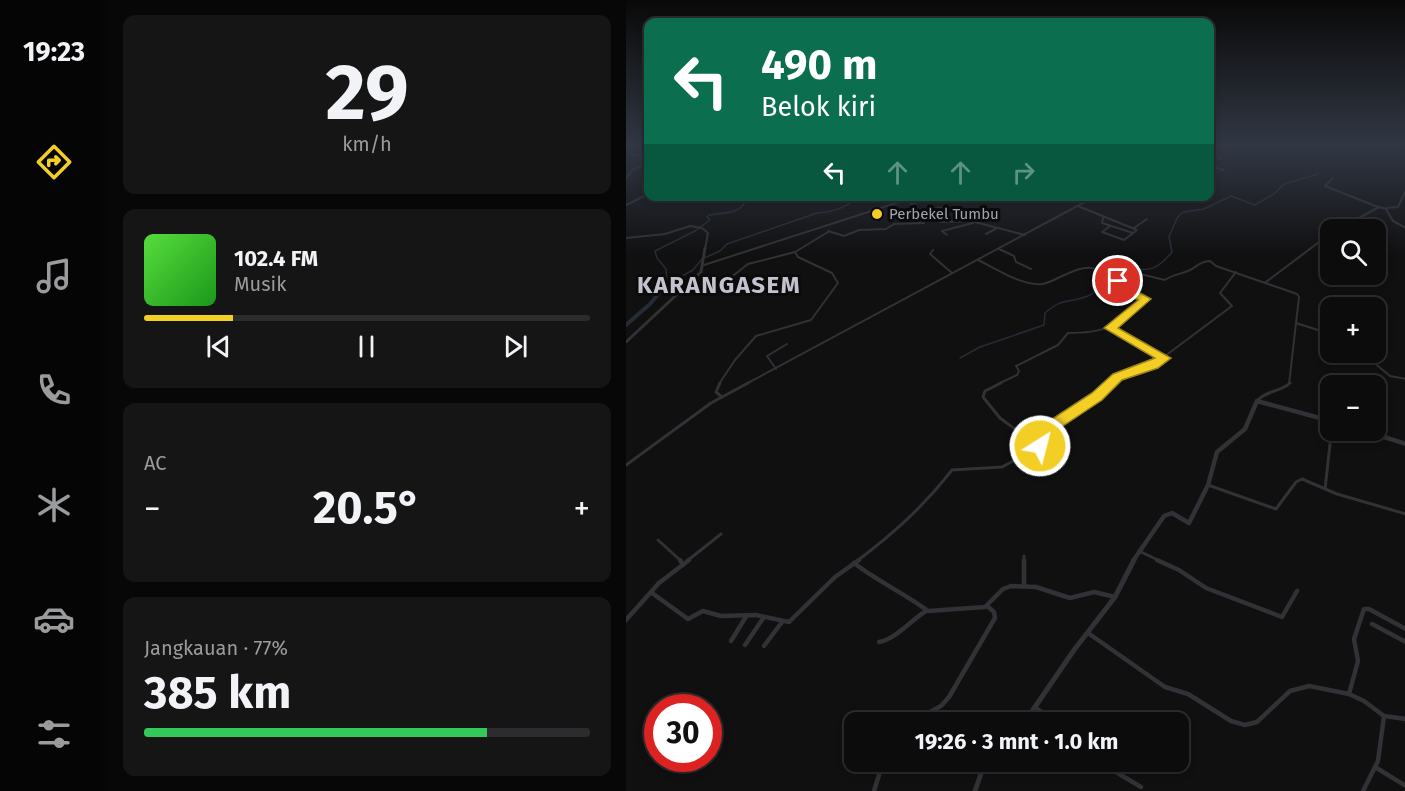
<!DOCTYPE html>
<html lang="id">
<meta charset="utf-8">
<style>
:root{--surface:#0c0c0d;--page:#151516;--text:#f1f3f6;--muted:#9a9b9d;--line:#2c2c2e;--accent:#f3cf26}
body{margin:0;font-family:"Fira Sans",sans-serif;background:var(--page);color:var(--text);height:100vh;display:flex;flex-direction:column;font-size:22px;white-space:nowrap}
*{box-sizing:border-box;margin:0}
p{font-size:20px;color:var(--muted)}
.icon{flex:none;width:33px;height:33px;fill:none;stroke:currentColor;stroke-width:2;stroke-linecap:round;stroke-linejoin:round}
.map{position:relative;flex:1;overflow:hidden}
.details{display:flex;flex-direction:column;gap:15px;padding:15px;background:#070707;width:518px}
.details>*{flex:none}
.banner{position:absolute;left:18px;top:18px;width:570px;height:183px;border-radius:12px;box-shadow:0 3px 9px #0003,0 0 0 2px var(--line);background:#0b6e4f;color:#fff;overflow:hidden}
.tools{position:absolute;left:694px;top:219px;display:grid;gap:12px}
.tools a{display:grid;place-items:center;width:66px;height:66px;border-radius:12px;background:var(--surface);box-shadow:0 3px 9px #0003,0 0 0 2px var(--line);font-size:30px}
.speed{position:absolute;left:18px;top:694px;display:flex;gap:12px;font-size:30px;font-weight:700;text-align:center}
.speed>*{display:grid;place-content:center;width:78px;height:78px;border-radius:50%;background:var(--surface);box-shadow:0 3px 9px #0003,0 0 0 2px var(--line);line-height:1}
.speed .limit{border:9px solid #d22;background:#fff;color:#111}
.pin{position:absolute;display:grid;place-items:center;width:51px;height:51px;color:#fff;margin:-26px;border:3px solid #fff;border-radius:50%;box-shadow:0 2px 6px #0007}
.me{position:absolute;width:66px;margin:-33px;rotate:36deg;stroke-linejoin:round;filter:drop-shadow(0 0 4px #0008)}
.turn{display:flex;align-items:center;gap:21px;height:126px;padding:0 18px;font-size:27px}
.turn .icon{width:78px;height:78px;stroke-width:2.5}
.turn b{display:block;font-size:42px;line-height:51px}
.lanes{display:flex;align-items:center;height:57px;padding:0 18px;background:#0003;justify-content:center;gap:30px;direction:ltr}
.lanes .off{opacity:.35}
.big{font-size:45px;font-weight:700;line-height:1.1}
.details .widget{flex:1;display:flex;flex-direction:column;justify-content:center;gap:9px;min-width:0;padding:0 21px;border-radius:12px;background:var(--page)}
.details .dial{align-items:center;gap:0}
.dial b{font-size:78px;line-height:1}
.song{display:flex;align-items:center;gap:18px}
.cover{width:72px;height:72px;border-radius:9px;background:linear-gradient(135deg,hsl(110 70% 55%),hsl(120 70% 35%))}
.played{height:6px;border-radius:3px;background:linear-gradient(90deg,var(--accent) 20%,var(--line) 20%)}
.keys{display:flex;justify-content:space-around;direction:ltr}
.heat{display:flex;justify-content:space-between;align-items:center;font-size:33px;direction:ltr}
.charge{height:9px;border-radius:4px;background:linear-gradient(90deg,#34c759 77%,var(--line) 0)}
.trip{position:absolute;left:218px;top:712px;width:345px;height:60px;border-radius:12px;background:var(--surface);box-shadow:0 3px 9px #0003,0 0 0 2px var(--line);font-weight:700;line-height:60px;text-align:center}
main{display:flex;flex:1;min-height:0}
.dock{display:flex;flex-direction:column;width:108px;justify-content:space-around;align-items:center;background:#050505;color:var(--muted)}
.dock .icon{width:42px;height:42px}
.dock .current{color:var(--accent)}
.dock b{font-size:27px;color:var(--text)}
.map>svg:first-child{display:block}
</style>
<main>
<nav class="dock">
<b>19:23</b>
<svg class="icon current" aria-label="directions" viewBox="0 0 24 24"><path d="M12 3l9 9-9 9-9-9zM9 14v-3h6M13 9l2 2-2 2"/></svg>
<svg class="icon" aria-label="music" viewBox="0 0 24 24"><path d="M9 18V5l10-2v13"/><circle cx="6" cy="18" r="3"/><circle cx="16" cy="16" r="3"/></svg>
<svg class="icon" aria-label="phone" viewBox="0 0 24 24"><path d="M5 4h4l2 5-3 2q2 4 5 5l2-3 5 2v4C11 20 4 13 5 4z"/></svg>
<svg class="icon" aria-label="climate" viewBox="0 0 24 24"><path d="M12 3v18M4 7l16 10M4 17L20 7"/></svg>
<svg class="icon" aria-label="car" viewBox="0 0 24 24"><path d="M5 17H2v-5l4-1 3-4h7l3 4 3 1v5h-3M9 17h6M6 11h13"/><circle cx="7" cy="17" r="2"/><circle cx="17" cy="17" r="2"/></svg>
<svg class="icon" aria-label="filters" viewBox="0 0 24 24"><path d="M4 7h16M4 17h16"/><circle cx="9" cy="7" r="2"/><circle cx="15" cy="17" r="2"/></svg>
</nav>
<section class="details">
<div class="widget dial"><b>29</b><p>km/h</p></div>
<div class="widget">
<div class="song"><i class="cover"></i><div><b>102.4 FM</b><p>Musik</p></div></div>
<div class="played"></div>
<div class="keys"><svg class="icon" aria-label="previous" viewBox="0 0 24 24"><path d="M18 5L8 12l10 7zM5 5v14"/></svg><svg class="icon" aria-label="pause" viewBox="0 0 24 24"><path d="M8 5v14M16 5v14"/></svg><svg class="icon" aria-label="next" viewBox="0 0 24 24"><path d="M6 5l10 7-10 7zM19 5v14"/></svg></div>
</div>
<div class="widget"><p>AC</p>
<div class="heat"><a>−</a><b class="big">20.5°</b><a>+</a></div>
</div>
<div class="widget"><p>Jangkauan · 77%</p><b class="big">385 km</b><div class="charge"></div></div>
</section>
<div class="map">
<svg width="780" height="791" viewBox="0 0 780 791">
<rect width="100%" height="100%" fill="#101011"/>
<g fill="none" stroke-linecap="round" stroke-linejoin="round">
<!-- stream -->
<g stroke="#262c35" stroke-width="1.5">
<path d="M18 154 22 153"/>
<path d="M121 196C117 215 99 212 83 215L81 217 84 220 69 231 29 251 31 258 40 269 41 284 67 270 76 259 94 251 101 244 191 213C207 212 222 207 233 196"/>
<path d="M334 358 354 347 418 325 419 313C439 296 442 304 462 296 473 291 481 279 492 274 518 262 522 281 546 252L543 237 551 218 557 212 578 209 605 196 629 205 649 193 658 184 692 174"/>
</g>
<!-- river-far1 -->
<path stroke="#262c35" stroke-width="3" d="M0 178 6 170 22 163 15 158 21 151 16 145"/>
<!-- river -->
<path stroke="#262c35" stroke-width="4" d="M0 325 24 304 41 284"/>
<!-- minor-far2 -->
<g stroke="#313136" stroke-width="2">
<path d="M19 146H22"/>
<path d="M0 153 22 158"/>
<path d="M584 153 595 157 593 159"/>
<path d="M584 166 598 170"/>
<path d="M707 178 699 186 752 207"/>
<path d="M282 200 293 212 318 207 332 217"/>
<path d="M285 204 303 199"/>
<path d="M452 206 511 230 498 240 476 232 484 226"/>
<path d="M760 208 772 207 780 190"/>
<path d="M302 211 314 222 345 221 399 235"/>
<path d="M477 218 476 223 507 233"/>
<path d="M508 228 521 219"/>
<path d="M711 230 753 207 760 209 767 221 780 228"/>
<path d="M202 231 218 236 233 230 260 229 268 224 298 223"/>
<path d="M316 231 347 223"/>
<path d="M316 231 321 235"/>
<path d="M360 234 371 228"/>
<path d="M373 249 388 256 390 262 405 269"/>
<path d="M307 250 304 254 326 273"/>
<path d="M352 260C371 269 395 286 417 284 422 283 428 280 434 277 462 264 466 264 492 281L490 284 520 299C488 325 485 333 442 333L432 345 390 366 393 371 391 375 372 384"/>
<path d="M78 265 292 196"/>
<path d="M492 281 510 273 539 280C547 274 553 275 562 271 572 267 571 262 584 261L590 266 671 294 673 297 663 384"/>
<path d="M99 282 122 264 169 252 202 232"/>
<path d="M640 282 705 233"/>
<path d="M670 323 698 332 701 346 705 349"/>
<path d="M484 328 538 357"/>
<path d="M722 352 746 361 764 376 780 379"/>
<path d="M150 369 141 356 161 344"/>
<path d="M93 384 109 360 130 336 185 320 212 283 206 273 172 257 169 252"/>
<path d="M120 384 470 196"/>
<path d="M484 384 492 377 531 362 606 306 594 293 610 272"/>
</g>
<!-- minor-far1 -->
<g stroke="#313136" stroke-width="3">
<path d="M94 383 90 392 96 397"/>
<path d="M375 383 359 391 357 397 374 418 412 446"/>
<path d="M631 401C640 390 655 392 664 383"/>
<path d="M0 465 85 403 122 383"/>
<path d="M582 485 650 509 670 482 676 479 711 494 780 514"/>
<path d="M699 489 704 444"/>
<path d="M32 540 55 561"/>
<path d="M513 551 534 561"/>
<path d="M398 556V561"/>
<path d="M61 561 95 534"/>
<path d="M231 561C268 533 297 507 326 470L376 467 416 445 428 425 465 401 485 383"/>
</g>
<!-- minor -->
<g stroke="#313136" stroke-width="4.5">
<path d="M54 560 57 565"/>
<path d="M398 560V586"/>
<path d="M531 560 553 570 580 588 656 617 671 591"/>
<path d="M228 563C251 581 278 593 302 611L359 607 377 589 385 586 410 587 444 598 468 592 489 597"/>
<path d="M26 593 62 619 77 611 95 616 130 615 163 622 209 577 233 560"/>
<path d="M0 620 33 583 63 560"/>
<path d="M746 624 780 642"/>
<path d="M462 633 539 687 562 694 605 721 619 725 631 722 664 691 683 686 723 694 738 701 758 716 780 719"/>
<path d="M105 641 121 615"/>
<path d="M253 642C271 638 284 621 300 611"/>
<path d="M119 645 138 617"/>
<path d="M138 646 156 622"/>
<path d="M723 694 732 661 728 639 738 609H743L780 629"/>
<path d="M410 708 432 723"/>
<path d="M284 723 315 706 323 697 369 618 368 612 361 606"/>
<path d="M473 762 515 787"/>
<path d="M749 767 780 786"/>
<path d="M248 791 257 762"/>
<path d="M737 791 752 761 758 716"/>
</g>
<!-- tertiary-far3 -->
<g stroke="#313136" stroke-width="2">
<path d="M0 205 22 194"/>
<path d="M0 238 39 234 64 226 76 228 82 233 79 249"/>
</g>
<!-- tertiary-far2 -->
<path stroke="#313136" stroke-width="3" d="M0 342 75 272 79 248"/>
<!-- tertiary-far1 -->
<g stroke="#313136" stroke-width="4.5">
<path d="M736 430 780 444"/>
<path d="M507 561 538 516 546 513 563 523 582 485 591 452 619 429 631 401 705 421"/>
</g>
<!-- tertiary -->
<g stroke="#313136" stroke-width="5">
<path d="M398 723 448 650 489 597 508 560"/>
<path d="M349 791 359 762"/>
</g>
</g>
<!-- sky -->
<linearGradient id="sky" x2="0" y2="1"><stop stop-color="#090909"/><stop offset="0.57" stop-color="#313743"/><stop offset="1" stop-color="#313743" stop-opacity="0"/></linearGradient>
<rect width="780" height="255" fill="url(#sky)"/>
<!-- route -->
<path fill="#f3cf26" stroke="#9e8719" stroke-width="1.5" d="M492 277 496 278V283L525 299 492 328 545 358 532 368 496 380 476 400 434 428 424 446 420 450H409L407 446 423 421 466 393 487 374 529 358 478 328 512 300 486 286V281Z"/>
<!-- markers -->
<circle fill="#f3cf26" stroke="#0b0b0c" stroke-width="2" cx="251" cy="214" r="6"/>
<g text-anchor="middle" stroke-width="6" stroke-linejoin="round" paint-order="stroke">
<!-- far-poi labels -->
<g font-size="15" fill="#a1a3b2" stroke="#0b0b0c" text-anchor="start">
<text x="263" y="219">Perbekel Tumbu</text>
</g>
<!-- district labels -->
<g font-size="24" font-weight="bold" letter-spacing="1.5" fill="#c2c3ce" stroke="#0b0b0c">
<text x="93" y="293">KARANGASEM</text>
</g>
</g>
</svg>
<div class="tools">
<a><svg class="icon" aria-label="search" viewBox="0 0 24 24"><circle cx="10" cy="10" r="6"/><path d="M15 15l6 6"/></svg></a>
<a>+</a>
<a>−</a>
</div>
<div class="speed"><div class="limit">30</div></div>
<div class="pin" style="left:492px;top:281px;background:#d93025"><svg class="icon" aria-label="arrive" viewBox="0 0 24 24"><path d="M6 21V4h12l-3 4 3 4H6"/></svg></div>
<svg class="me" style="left:414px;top:446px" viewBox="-20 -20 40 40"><circle r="17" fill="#f3cf26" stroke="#fff" stroke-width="3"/><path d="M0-11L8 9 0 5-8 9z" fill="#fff"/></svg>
<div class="trip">19:26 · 3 mnt · 1.0 km</div>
<div class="banner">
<div class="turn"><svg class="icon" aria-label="left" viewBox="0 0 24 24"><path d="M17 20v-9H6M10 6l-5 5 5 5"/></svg><div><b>490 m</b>Belok kiri</div></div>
<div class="lanes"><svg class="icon" aria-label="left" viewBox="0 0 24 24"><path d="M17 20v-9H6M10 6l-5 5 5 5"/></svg><svg class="icon off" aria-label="ahead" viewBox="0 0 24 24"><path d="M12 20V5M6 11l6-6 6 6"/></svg><svg class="icon off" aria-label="ahead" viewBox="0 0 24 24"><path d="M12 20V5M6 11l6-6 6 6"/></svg><svg class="icon off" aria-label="right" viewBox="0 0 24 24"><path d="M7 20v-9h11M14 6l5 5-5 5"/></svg></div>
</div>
</div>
</main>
